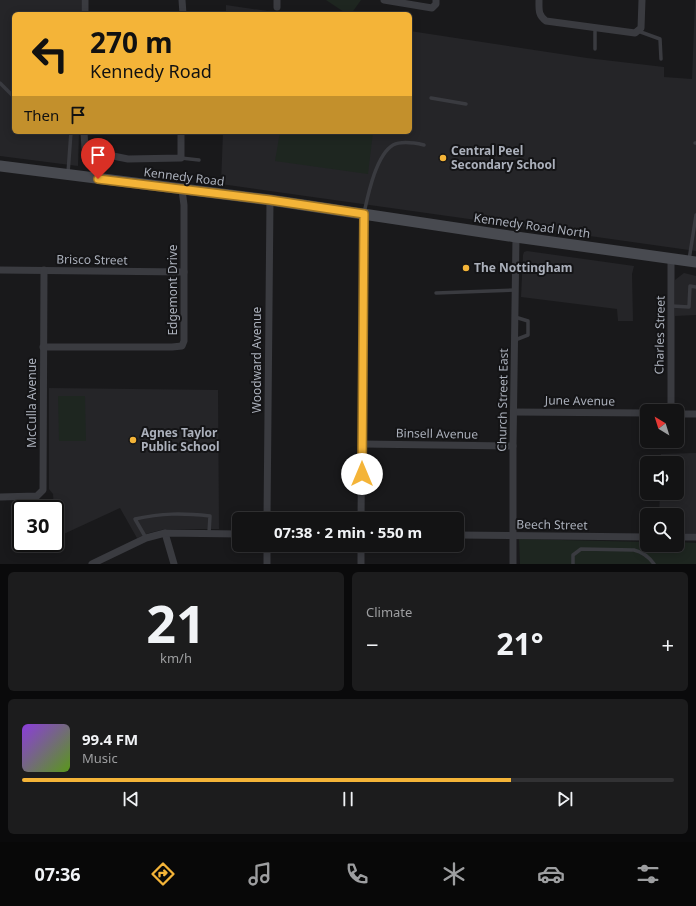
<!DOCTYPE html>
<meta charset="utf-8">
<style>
:root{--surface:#131314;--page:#1c1c1d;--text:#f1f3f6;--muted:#9d9ea0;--line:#323234;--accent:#f4b438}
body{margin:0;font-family:"Noto Sans",sans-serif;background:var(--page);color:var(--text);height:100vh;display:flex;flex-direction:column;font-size:15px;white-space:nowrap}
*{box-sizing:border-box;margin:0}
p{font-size:13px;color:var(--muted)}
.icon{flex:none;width:22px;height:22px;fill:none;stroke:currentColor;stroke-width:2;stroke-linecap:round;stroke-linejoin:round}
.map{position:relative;height:564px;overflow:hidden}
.panel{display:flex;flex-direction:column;gap:8px;padding:8px;background:#0a0a0b;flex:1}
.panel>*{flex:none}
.top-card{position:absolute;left:12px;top:12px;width:400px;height:122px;border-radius:6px;box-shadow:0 2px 10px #0003,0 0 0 1px var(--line);background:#f4b438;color:#111;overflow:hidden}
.needle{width:26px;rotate:322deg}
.fabs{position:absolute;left:640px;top:404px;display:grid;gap:8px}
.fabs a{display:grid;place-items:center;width:44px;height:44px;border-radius:6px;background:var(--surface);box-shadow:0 2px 10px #0003,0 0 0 1px var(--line);font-size:20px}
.speed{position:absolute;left:12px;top:500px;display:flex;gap:8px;font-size:20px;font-weight:700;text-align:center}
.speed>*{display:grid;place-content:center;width:52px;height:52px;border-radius:50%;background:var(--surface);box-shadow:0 2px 10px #0003,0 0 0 1px var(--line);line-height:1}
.speed .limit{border:2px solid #111;border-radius:6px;background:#fff;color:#111}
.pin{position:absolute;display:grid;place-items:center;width:34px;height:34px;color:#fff;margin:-41px -17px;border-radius:50% 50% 50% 0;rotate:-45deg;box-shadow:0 0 4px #0007}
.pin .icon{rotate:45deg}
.me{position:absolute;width:44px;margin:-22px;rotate:0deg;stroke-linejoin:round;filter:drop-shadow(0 0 3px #0008)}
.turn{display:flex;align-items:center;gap:14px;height:84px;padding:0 12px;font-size:18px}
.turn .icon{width:52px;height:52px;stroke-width:2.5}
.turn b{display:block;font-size:28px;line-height:34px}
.then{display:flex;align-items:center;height:38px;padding:0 12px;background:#0003;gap:8px;font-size:15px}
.big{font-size:30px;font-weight:700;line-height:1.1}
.panel .widget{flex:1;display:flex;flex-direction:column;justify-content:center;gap:6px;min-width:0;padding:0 14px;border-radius:6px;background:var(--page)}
.panel .dial{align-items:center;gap:0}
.dial b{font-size:52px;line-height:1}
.song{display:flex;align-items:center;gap:12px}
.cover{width:48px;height:48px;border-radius:6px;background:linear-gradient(135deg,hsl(270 70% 55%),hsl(90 70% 35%))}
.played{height:4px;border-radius:2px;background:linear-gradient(90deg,var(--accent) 75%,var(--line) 75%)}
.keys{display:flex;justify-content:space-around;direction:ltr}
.heat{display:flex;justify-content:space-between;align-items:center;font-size:22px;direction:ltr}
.panel .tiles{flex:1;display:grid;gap:8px;grid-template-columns:1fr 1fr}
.widget:last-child{grid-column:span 2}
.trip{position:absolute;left:232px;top:512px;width:232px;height:40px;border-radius:6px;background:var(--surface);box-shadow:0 2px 10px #0003,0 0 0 1px var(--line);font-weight:700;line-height:40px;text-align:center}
.dock{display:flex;height:64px;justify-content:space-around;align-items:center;background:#080808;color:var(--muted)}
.dock .icon{width:28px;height:28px}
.dock .current{color:var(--accent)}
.dock b{font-size:18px;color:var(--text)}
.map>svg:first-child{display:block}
</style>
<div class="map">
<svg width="696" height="564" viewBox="0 0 696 564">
<rect width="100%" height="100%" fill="#19191b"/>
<!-- built -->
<g fill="#252528">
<path d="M0 0H81V14H14V132H79L78 166 0 156Z"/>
<path d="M695 0H696V251L221 184 223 132H410V31L587 58 664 67V77L692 79Z"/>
<path d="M226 5 274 12 292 14H226Z"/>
<path d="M527 251 634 266 632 274 633 321H618L617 309 521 297 523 255 524 252Z"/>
<path d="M684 273 696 276V315L675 316V280Z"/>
<path d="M49 388 218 390 219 529H165L149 533 137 538 120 508 55 538V509H54L53 494 49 489Z"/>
<path d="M696 453V533H677V515H659L660 493H677V463H661V454Z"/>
</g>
<!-- green -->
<g fill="#1e2620">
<path d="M326 0H361L351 14H347Z"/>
<path d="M280 132H373L368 174 275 161Z"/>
<path d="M58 396H85L86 441H59Z"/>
<path d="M519 539 647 542V545H677V542L696 543V564H520Z"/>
</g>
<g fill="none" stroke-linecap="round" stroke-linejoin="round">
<!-- lane -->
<g stroke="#3a3b40" stroke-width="3.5">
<path d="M638 31 660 39 661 59"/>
<path d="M595 49V28"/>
<path d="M0 83 14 97"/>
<path d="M431 98 466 104"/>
<path d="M695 143H696"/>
<path d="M181 158 199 160"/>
<path d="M68 173 71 132"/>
<path d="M364 213C368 195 376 155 393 145 401 141 415 143 424 145"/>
<path d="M689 260 696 215"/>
<path d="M436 293 516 290"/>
<path d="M672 306 689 307 690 286 696 287"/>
<path d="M515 340 528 335V321L515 317"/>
<path d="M146 538 135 519C162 513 182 513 210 516L209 533"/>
<path d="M573 564V555L581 549 634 550C642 552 649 557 654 564"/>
</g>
<!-- street -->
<g stroke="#3a3b40" stroke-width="7">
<path d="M182 0 183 14"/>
<path d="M277 0V7"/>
<path d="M384 0 432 8 436 4V0"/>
<path d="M539 0C539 10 538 15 546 21L635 33 641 28 642 0"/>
<path d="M85 14V0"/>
<path d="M84 132 85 149 88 151 128 159 181 158V132"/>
<path d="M0 270 184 272"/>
<path d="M43 347H172L182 346 184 341V205L182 190"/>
<path d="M671 411V259"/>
<path d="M514 412 647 413"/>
<path d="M677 414H696"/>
<path d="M362 444 513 446"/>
<path d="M0 497 37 496 43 490 44 270"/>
<path d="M267 519 270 200"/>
<path d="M361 519 364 214"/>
<path d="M165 533 174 564"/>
<path d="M457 535 647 537"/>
<path d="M677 537H696"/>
<path d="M92 564 146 538 165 533 239 534"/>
<path d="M267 564V545"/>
<path d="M361 564V545"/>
<path d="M513 564V446L516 237"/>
</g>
<!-- secondary -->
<path stroke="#484a50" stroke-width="11" d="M0 166 270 200 516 237 696 262"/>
</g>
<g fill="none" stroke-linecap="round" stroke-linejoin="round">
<defs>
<path id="route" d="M98 179 270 200 364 214 362 474"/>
</defs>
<!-- route casing -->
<use href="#route" stroke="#9f7524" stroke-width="10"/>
<!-- route -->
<use href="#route" stroke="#f4b438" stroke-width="7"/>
</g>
<!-- markers -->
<g fill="#f4b438" stroke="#141416" stroke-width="1.5">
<circle cx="443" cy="158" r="4"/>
<circle cx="466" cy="268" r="4"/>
<circle cx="133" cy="440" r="4"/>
</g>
<g text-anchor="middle" stroke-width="4" stroke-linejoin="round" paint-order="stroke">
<!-- poi labels -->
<g font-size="12" font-weight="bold" fill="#abb0bb" stroke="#141416" text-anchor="start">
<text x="451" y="155">Central Peel<tspan x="451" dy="14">Secondary School</tspan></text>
<text x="474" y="272">The Nottingham</text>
<text x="141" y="437">Agnes Taylor<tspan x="141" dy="14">Public School</tspan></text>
</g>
<!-- street labels -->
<g font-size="12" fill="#abb0bb" stroke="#141416">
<text transform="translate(184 177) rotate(7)" y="4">Kennedy Road</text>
<text transform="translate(532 226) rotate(8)" y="4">Kennedy Road North</text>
<text transform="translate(92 260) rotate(1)" y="4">Brisco Street</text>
<text transform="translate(173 290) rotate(-90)" y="4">Edgemont Drive</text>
<text transform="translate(660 335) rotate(-89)" y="4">Charles Street</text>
<text transform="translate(257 360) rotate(-90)" y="4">Woodward Avenue</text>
<text transform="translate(503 400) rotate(-89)" y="4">Church Street East</text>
<text transform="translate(580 401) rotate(1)" y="4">June Avenue</text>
<text transform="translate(32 403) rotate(-90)" y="4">McCulla Avenue</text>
<text transform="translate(437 434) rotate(1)" y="4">Binsell Avenue</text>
<text transform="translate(552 525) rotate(1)" y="4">Beech Street</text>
</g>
</g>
</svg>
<div class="fabs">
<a><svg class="needle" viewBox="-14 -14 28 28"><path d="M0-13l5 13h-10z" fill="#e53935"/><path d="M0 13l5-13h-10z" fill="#9d9ea0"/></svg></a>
<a><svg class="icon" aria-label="sound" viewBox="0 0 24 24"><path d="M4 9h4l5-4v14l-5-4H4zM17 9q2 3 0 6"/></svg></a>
<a><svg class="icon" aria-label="search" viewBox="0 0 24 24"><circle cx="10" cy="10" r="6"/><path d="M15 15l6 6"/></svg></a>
</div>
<div class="speed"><div class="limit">30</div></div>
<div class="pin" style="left:98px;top:179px;background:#d93025"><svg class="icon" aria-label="arrive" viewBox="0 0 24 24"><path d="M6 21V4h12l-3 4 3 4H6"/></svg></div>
<svg class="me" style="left:362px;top:474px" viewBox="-20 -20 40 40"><circle r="19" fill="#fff"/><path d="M0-13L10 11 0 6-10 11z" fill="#f4b438"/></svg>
<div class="trip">07:38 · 2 min · 550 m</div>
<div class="top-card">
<div class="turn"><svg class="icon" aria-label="left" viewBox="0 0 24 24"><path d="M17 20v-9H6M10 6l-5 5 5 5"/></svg><div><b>270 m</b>Kennedy Road</div></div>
<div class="then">Then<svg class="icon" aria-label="arrive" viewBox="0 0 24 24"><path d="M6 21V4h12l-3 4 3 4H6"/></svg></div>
</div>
</div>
<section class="panel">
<div class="tiles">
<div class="widget dial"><b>21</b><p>km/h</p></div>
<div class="widget"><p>Climate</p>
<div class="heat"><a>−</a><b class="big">21°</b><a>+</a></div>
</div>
<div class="widget">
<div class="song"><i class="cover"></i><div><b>99.4 FM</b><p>Music</p></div></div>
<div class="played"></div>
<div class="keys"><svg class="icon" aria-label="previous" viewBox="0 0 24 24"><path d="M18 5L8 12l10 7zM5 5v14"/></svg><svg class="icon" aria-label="pause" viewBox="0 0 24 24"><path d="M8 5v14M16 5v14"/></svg><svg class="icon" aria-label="next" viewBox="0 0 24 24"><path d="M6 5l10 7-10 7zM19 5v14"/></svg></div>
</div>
</div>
</section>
<nav class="dock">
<b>07:36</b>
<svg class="icon current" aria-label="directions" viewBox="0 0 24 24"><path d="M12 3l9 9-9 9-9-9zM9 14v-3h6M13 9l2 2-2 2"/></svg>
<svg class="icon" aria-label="music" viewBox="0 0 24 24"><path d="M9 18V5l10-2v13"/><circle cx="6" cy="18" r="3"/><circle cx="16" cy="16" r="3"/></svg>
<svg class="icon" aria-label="phone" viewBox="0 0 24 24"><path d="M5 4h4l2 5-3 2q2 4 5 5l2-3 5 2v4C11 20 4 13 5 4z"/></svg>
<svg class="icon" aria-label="climate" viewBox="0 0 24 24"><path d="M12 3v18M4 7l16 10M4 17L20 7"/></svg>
<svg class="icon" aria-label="car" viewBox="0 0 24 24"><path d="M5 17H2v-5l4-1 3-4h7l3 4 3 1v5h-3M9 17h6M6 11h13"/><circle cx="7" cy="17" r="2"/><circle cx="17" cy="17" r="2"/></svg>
<svg class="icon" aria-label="filters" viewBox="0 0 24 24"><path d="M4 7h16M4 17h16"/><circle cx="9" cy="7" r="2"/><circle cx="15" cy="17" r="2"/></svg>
</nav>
